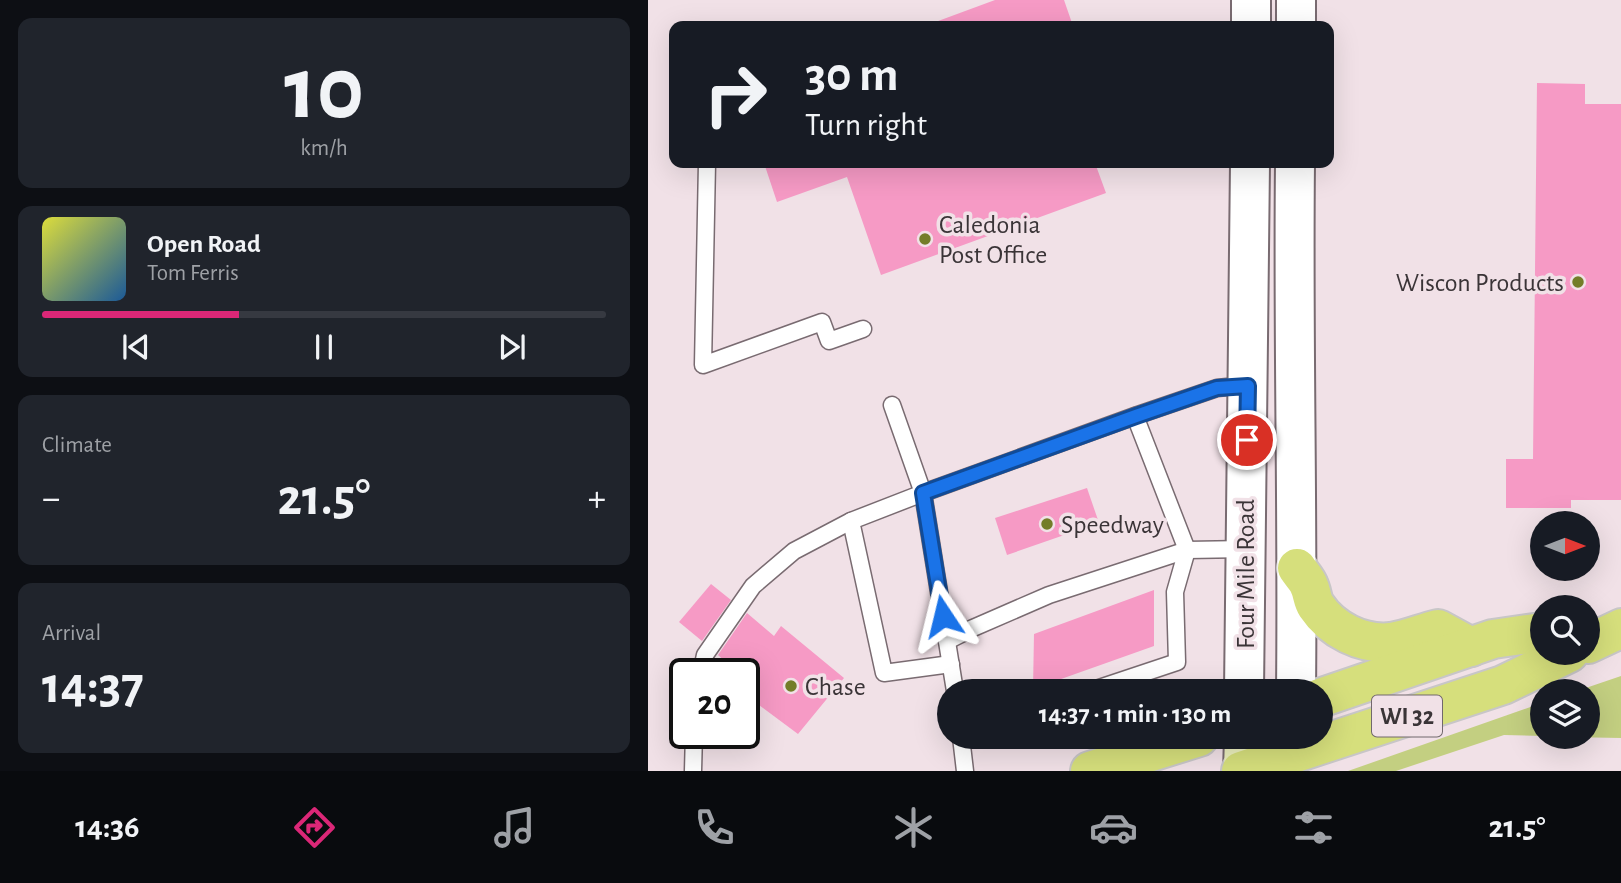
<!DOCTYPE html>
<meta charset="utf-8">
<style>
:root{--surface:#171b24;--page:#20242c;--text:#f1f3f6;--muted:#9ea1a6;--line:#363941;--accent:#db2777}
body{margin:0;font-family:"Alegreya Sans",sans-serif;background:var(--page);color:var(--text);height:100vh;display:flex;flex-direction:column;font-size:26px;white-space:nowrap}
*{box-sizing:border-box;margin:0}
p{font-size:23px;color:var(--muted)}
.icon{flex:none;width:38px;height:38px;fill:none;stroke:currentColor;stroke-width:2;stroke-linecap:round;stroke-linejoin:round}
.map{position:relative;flex:1;overflow:hidden}
.details{display:flex;flex-direction:column;gap:18px;padding:18px;background:#0d0f14;width:648px}
.details>*{flex:none}
.top-card{position:absolute;left:21px;top:21px;width:665px;height:147px;border-radius:14px;box-shadow:0 7px 28px #0002;background:#171b24;color:var(--text);overflow:hidden}
.needle{width:46px;rotate:90deg}
.controls{position:absolute;left:882px;top:511px;display:grid;gap:14px}
.controls a{display:grid;place-items:center;width:70px;height:70px;border-radius:50%;background:var(--surface);box-shadow:0 7px 28px #0002;font-size:35px}
.speed{position:absolute;left:21px;top:658px;display:flex;gap:14px;font-size:35px;font-weight:700;text-align:center}
.speed>*{display:grid;place-content:center;width:91px;height:91px;border-radius:50%;background:var(--surface);box-shadow:0 7px 28px #0002;line-height:1}
.speed .limit{border:4px solid #111;border-radius:10px;background:#fff;color:#111}
.pin{position:absolute;display:grid;place-items:center;width:60px;height:60px;color:#fff;margin:-30px;border:4px solid #fff;border-radius:50%;box-shadow:0 2px 7px #0007}
.me{position:absolute;width:77px;margin:-38px;rotate:350deg;stroke-linejoin:round;filter:drop-shadow(0 0 5px #0008)}
.turn{display:flex;align-items:center;gap:24px;height:147px;padding:0 21px;font-size:32px}
.turn .icon{width:91px;height:91px;stroke-width:2.5}
.turn b{display:block;font-size:49px;line-height:60px}
.big{font-size:52px;font-weight:700;line-height:1.1}
.details .widget{flex:1;display:flex;flex-direction:column;justify-content:center;gap:10px;min-width:0;padding:0 24px;border-radius:14px;background:var(--page)}
.details .dial{align-items:center;gap:0}
.dial b{font-size:91px;line-height:1}
.song{display:flex;align-items:center;gap:21px}
.cover{width:84px;height:84px;border-radius:10px;background:linear-gradient(135deg,hsl(60 70% 55%),hsl(210 70% 35%))}
.played{height:7px;border-radius:4px;background:linear-gradient(90deg,var(--accent) 35%,var(--line) 35%)}
.keys{display:flex;justify-content:space-around;direction:ltr}
.heat{display:flex;justify-content:space-between;align-items:center;font-size:38px;direction:ltr}
.trip{position:absolute;left:289px;top:679px;width:396px;height:70px;border-radius:35px;background:var(--surface);box-shadow:0 7px 28px #0002;font-weight:700;line-height:70px;text-align:center}
.menu{display:flex;height:112px;justify-content:space-around;align-items:center;background:#090b0e;color:var(--muted)}
.menu .icon{width:49px;height:49px}
.menu .current{color:var(--accent)}
.menu b{font-size:32px;color:var(--text)}
main{display:flex;flex:1;min-height:0}
.map>svg:first-child{display:block}
</style>
<main>
<section class="details">
<div class="widget dial"><b>10</b><p>km/h</p></div>
<div class="widget">
<div class="song"><i class="cover"></i><div><b>Open Road</b><p>Tom Ferris</p></div></div>
<div class="played"></div>
<div class="keys"><svg class="icon" aria-label="previous" viewBox="0 0 24 24"><path d="M18 5L8 12l10 7zM5 5v14"/></svg><svg class="icon" aria-label="pause" viewBox="0 0 24 24"><path d="M8 5v14M16 5v14"/></svg><svg class="icon" aria-label="next" viewBox="0 0 24 24"><path d="M6 5l10 7-10 7zM19 5v14"/></svg></div>
</div>
<div class="widget"><p>Climate</p>
<div class="heat"><a>−</a><b class="big">21.5°</b><a>+</a></div>
</div>
<div class="widget"><p>Arrival</p><b class="big">14:37</b></div>
</section>
<div class="map">
<svg width="974" height="771" viewBox="0 0 974 771">
<rect width="100%" height="100%" fill="#f1e1e7"/>
<!-- green -->
<g fill="#c3cf81">
<path d="M973 676V738L919 737H940V691H929Z"/>
<path d="M894 703V736L856 735 748 771H700Z"/>
</g>
<!-- building -->
<g fill="#f69ac5">
<path d="M347 0H416L425 26H283L282 24Z"/>
<path d="M889 83 937 84V104H974V500H923V508H858V459H885Z"/>
<path d="M116 163H447L458 193 233 275 199 177 129 202Z"/>
<path d="M439 488 451 523 359 555 347 518Z"/>
<path d="M63 584 83 600 54 641 31 622Z"/>
<path d="M506 590V646L385 689 386 634Z"/>
<path d="M99 613 126 636 133 626 196 678 150 734 96 694V674H91L70 655Z"/>
</g>
<g fill="none" stroke-linecap="round" stroke-linejoin="round">
<defs>
<g id="service">
<path d="M59 163 55 365 174 322 181 341 215 329"/>
<path d="M244 405 275 493 307 691"/>
<path d="M299 641 325 628 401 595 539 550 598 549"/>
<path d="M303 664 236 673 203 521 275 493 487 416 569 388 600 385"/>
<path d="M53 674 57 655 105 586 146 551 203 521"/>
<path d="M442 691 529 662 527 592 539 550 487 416"/>
<path d="M313 737 317 771"/>
<path d="M45 771 46 733"/>
</g>
<g id="tertiary">
<path d="M603 26V0"/>
<path d="M648 26V0"/>
<path d="M647 163C645 339 650 515 648 691"/>
<path d="M596 691 602 163"/>
</g>
<path id="secondary" d="M595 771 596 737"/>
<g id="primary">
<path d="M649 568C653 574 659 580 661 586 664 592 664 600 668 606 684 630 714 645 743 642 758 640 774 633 790 629L823 647"/>
<path d="M940 644 974 628"/>
<path d="M672 698 845 639 894 632"/>
<path d="M442 771 551 737"/>
<path d="M593 771 855 685 921 653"/>
</g>
</defs>
<!-- service casing -->
<use href="#service" stroke="#796b71" stroke-width="19"/>
<!-- tertiary casing -->
<use href="#tertiary" stroke="#796b71" stroke-width="42"/>
<!-- secondary casing -->
<use href="#secondary" stroke="#796b71" stroke-width="42"/>
<!-- primary casing -->
<use href="#primary" stroke="#c8c6c7" stroke-width="42"/>
<!-- service -->
<use href="#service" stroke="#fff" stroke-width="16"/>
<!-- tertiary -->
<use href="#tertiary" stroke="#fff" stroke-width="38"/>
<!-- secondary -->
<use href="#secondary" stroke="#ebefbd" stroke-width="38"/>
<!-- primary -->
<use href="#primary" stroke="#d6df7c" stroke-width="38"/>
</g>
<g fill="none" stroke-linecap="round" stroke-linejoin="round">
<defs>
<path id="route" d="M295 616 275 493 488 416 569 388 600 386 599 440"/>
</defs>
<!-- route casing -->
<use href="#route" stroke="#114b97" stroke-width="18"/>
<!-- route -->
<use href="#route" stroke="#1a73e8" stroke-width="12"/>
</g>
<!-- markers -->
<g fill="#737d28" stroke="#f1e1e7" stroke-width="2.5">
<circle cx="277" cy="239" r="7"/>
<circle cx="930" cy="282" r="7"/>
<circle cx="399" cy="524" r="7"/>
<circle cx="143" cy="686" r="7"/>
</g>
<g text-anchor="middle" stroke-width="7" stroke-linejoin="round" paint-order="stroke">
<!-- shield labels -->
<rect fill="#f1e1e7" stroke="#71686c" stroke-width="2" x="724" y="695.5" width="70" height="41" rx="5"/>
<g font-size="24" font-weight="bold" fill="#3a3437">
<text x="759" y="724">WI 32</text>
</g>
<!-- poi labels -->
<g font-size="26" fill="#3a3437" stroke="#f1e1e7" text-anchor="start">
<text x="291" y="233">Caledonia<tspan x="291" dy="30">Post Office</tspan></text>
<text x="916" y="291" text-anchor="end">Wiscon Products</text>
<text x="413" y="533">Speedway</text>
<text x="157" y="695">Chase</text>
</g>
<!-- street labels -->
<g font-size="26" fill="#3a3437" stroke="#f1e1e7">
<text transform="translate(597 574) rotate(-90)" y="9">Four Mile Road</text>
</g>
</g>
</svg>
<div class="controls">
<a><svg class="needle" viewBox="-14 -14 28 28"><path d="M0-13l5 13h-10z" fill="#e53935"/><path d="M0 13l5-13h-10z" fill="#9ea1a6"/></svg></a>
<a><svg class="icon" aria-label="search" viewBox="0 0 24 24"><circle cx="10" cy="10" r="6"/><path d="M15 15l6 6"/></svg></a>
<a><svg class="icon" aria-label="layers" viewBox="0 0 24 24"><path d="M12 4l9 5-9 5-9-5zM3 14l9 5 9-5"/></svg></a>
</div>
<div class="speed"><div class="limit">20</div></div>
<div class="pin" style="left:599px;top:440px;background:#d93025"><svg class="icon" aria-label="arrive" viewBox="0 0 24 24"><path d="M6 21V4h12l-3 4 3 4H6"/></svg></div>
<svg class="me" style="left:295px;top:616px" viewBox="-20 -20 40 40"><path d="M0-17L14 15 0 8-14 15z" fill="#1a73e8" stroke="#fff" stroke-width="4"/></svg>
<div class="trip">14:37 · 1 min · 130 m</div>
<div class="top-card">
<div class="turn"><svg class="icon" aria-label="right" viewBox="0 0 24 24"><path d="M7 20v-9h11M14 6l5 5-5 5"/></svg><div><b>30 m</b>Turn right</div></div>
</div>
</div>
</main>
<nav class="menu">
<b>14:36</b>
<svg class="icon current" aria-label="directions" viewBox="0 0 24 24"><path d="M12 3l9 9-9 9-9-9zM9 14v-3h6M13 9l2 2-2 2"/></svg>
<svg class="icon" aria-label="music" viewBox="0 0 24 24"><path d="M9 18V5l10-2v13"/><circle cx="6" cy="18" r="3"/><circle cx="16" cy="16" r="3"/></svg>
<svg class="icon" aria-label="phone" viewBox="0 0 24 24"><path d="M5 4h4l2 5-3 2q2 4 5 5l2-3 5 2v4C11 20 4 13 5 4z"/></svg>
<svg class="icon" aria-label="climate" viewBox="0 0 24 24"><path d="M12 3v18M4 7l16 10M4 17L20 7"/></svg>
<svg class="icon" aria-label="car" viewBox="0 0 24 24"><path d="M5 17H2v-5l4-1 3-4h7l3 4 3 1v5h-3M9 17h6M6 11h13"/><circle cx="7" cy="17" r="2"/><circle cx="17" cy="17" r="2"/></svg>
<svg class="icon" aria-label="filters" viewBox="0 0 24 24"><path d="M4 7h16M4 17h16"/><circle cx="9" cy="7" r="2"/><circle cx="15" cy="17" r="2"/></svg>
<b>21.5°</b>
</nav>
